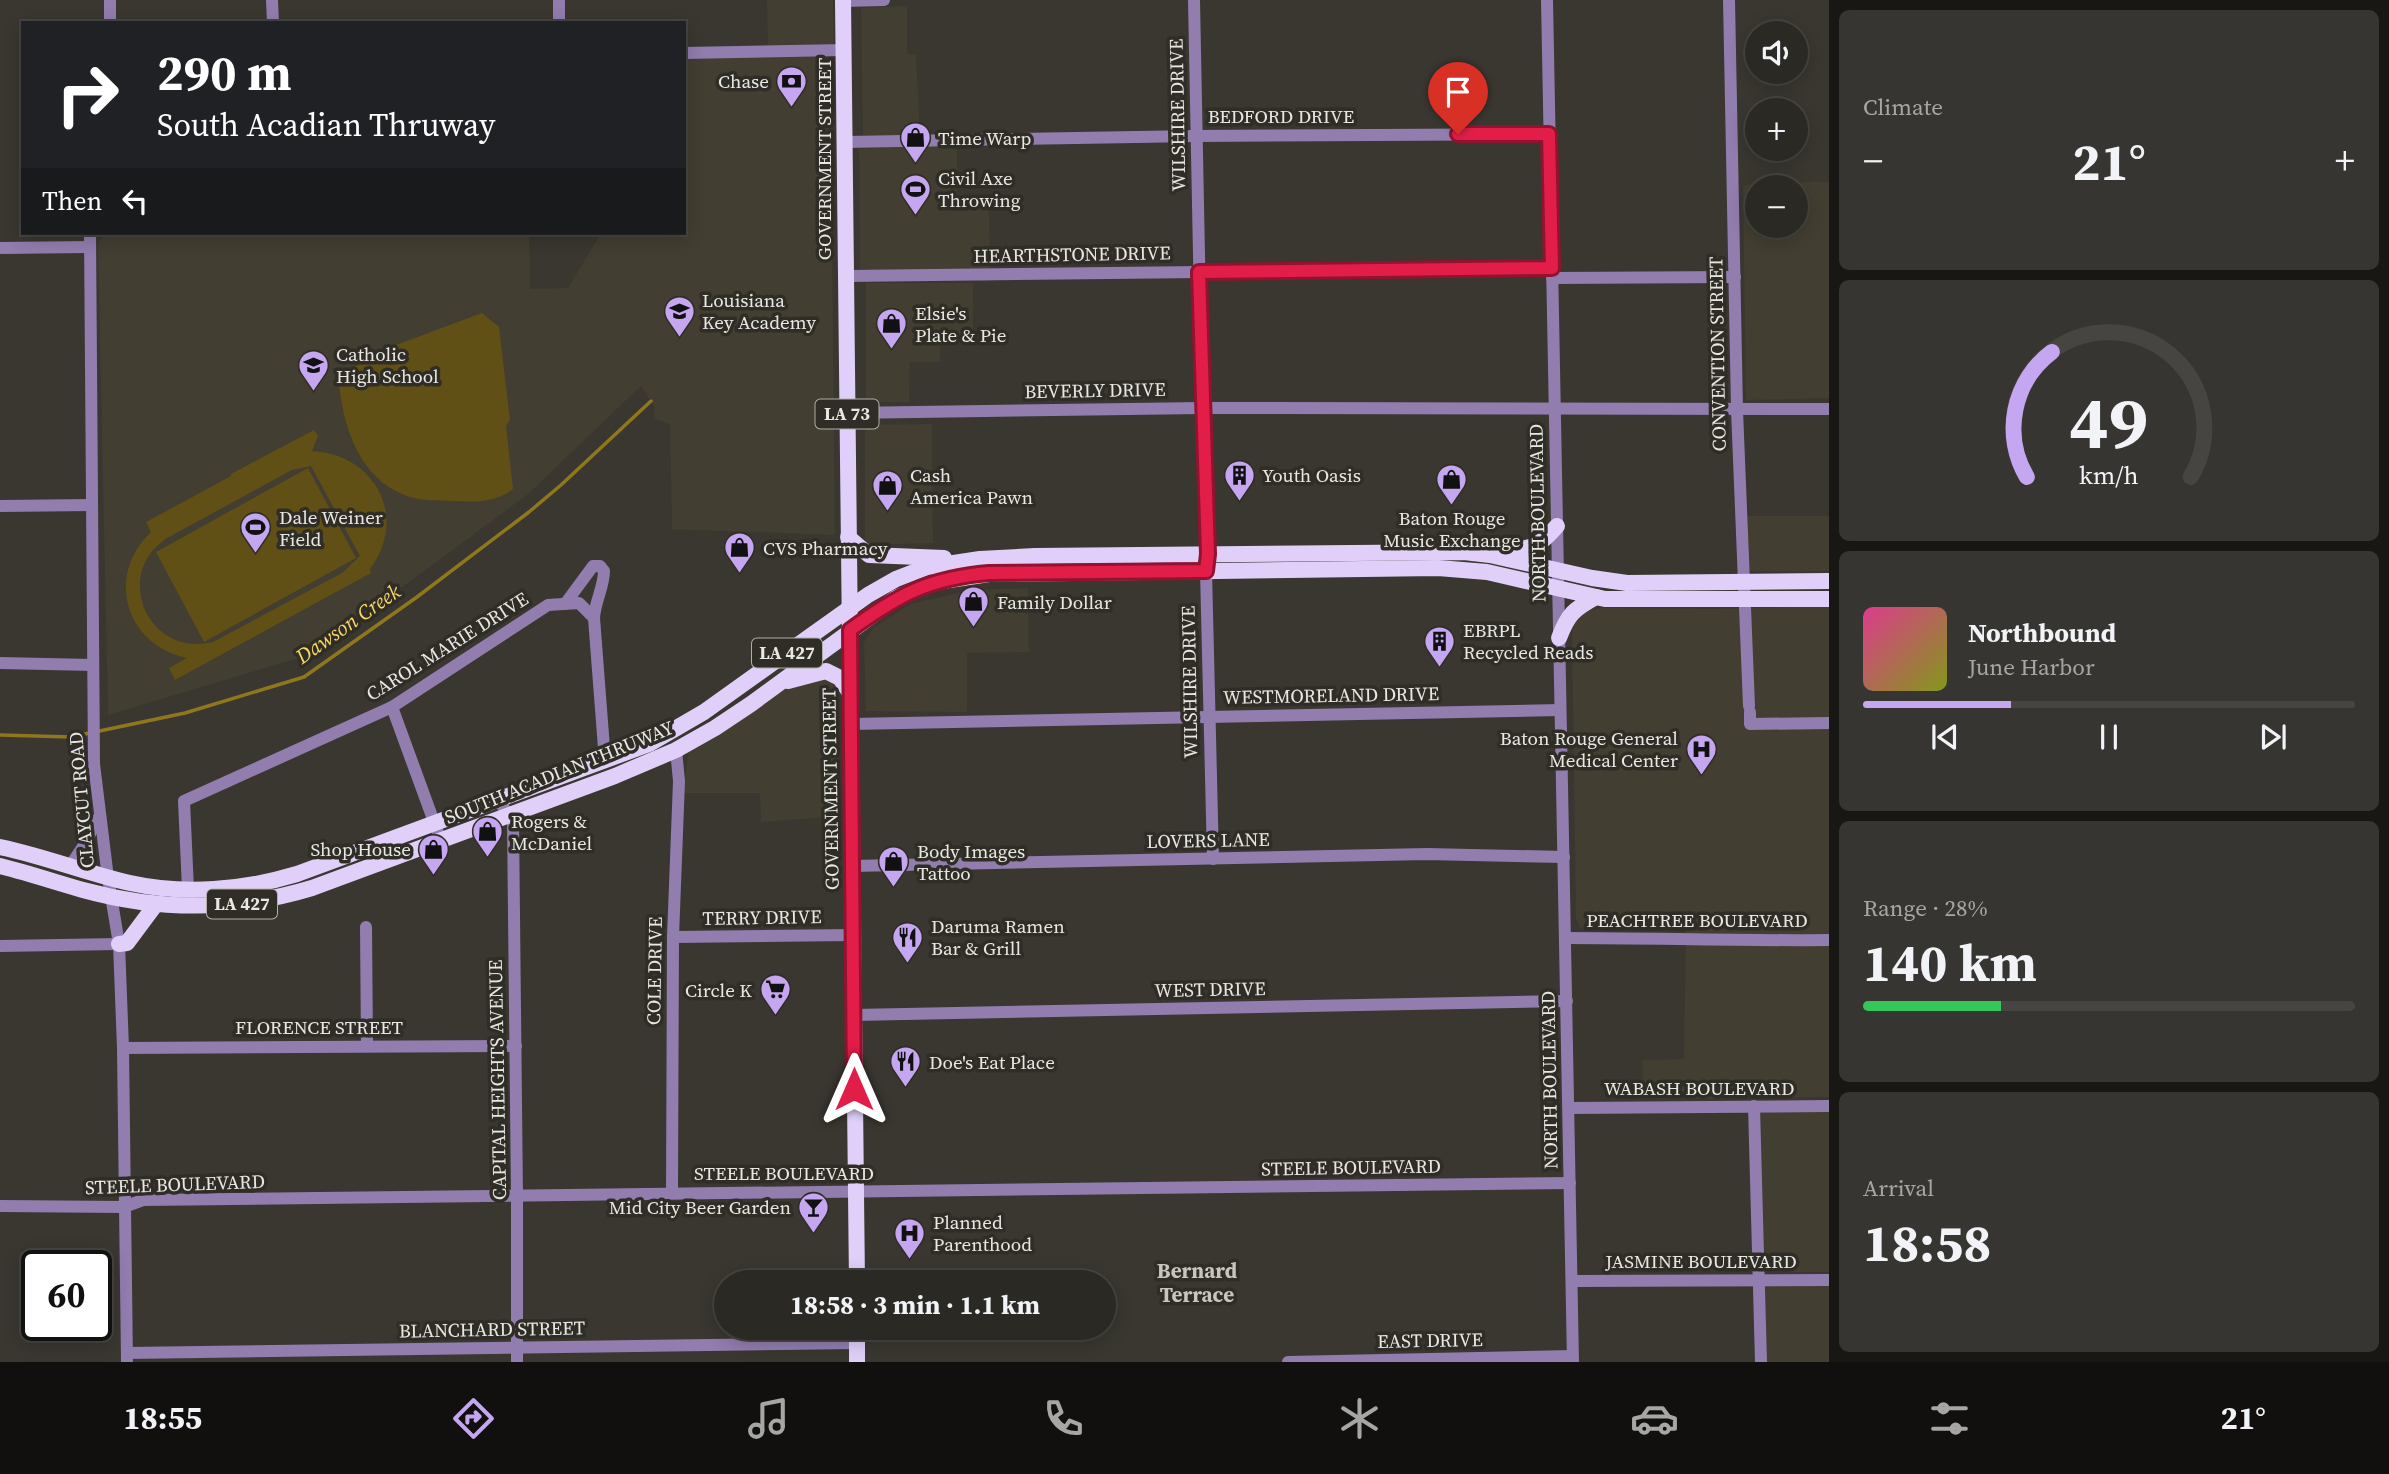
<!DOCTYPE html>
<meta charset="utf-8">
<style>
:root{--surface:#2b2924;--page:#373531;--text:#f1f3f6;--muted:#a6a6a6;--line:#474541;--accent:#c5a7f1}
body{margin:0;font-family:"Source Serif 4",serif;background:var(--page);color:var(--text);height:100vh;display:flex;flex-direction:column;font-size:26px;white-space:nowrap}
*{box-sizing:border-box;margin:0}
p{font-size:23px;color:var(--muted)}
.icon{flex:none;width:38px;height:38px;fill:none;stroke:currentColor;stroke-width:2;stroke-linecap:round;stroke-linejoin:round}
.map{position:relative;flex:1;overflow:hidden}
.details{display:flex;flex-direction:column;gap:10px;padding:10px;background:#181714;width:560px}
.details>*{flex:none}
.top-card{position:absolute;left:21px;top:21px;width:665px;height:214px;border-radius:0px;box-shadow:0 4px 18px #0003,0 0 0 2px var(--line);background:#202124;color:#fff;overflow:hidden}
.tools{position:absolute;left:1745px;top:21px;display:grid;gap:14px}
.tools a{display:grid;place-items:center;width:63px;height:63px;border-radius:50%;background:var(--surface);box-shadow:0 4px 18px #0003,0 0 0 2px var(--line);font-size:35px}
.speed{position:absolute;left:21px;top:1250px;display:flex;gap:14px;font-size:35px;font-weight:700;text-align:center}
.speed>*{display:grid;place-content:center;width:91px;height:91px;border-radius:50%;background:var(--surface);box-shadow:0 4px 18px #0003,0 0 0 2px var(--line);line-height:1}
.speed .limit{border:4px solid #111;border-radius:10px;background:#fff;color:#111}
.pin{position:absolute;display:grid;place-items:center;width:60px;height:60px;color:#fff;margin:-72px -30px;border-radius:50% 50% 50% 0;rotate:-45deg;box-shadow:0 0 7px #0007}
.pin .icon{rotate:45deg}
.me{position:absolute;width:77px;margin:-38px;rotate:0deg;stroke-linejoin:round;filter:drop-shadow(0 0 5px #0008)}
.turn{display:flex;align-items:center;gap:24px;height:147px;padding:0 21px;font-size:32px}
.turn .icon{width:91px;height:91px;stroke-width:2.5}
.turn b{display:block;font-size:49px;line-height:60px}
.then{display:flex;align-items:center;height:66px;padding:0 21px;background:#0003;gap:14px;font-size:26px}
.big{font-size:52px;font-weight:700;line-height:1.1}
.details .card{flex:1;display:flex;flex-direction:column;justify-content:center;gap:10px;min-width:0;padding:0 24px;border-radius:10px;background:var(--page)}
.details .dial{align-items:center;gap:0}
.dial svg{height:182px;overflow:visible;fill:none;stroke:var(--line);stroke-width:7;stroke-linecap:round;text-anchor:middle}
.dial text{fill:var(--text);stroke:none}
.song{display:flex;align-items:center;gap:21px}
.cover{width:84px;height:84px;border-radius:10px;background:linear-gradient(135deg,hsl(330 70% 55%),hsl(70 70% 35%))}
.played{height:7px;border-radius:4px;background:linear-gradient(90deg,var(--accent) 30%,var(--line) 30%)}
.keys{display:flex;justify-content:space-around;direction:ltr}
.heat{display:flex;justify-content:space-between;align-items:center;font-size:38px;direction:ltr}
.charge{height:10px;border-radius:5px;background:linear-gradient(90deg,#34c759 28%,var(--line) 0)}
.trip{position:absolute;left:714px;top:1270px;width:402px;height:70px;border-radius:35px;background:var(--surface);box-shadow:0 4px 18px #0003,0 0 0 2px var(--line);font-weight:700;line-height:70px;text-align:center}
.dock{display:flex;height:112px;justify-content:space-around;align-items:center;background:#11100e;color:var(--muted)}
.dock .icon{width:49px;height:49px}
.dock .current{color:var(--accent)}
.dock b{font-size:32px;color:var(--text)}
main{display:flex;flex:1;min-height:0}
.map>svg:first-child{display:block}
</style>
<main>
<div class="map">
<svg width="1829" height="1362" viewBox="0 0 1829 1362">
<rect width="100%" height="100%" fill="#393730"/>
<!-- built -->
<g fill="#423e31" fill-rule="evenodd">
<path d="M767 0H833L834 44 768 46Z"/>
<path d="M907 6V54H916L920 137 863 135 861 8Z"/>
<path d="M684 57H826L828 143 831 144 835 535 672 529 670 424 655 419 654 406 641 386 527 495 312 654 108 715 98 243 106 233H529L530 289 568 288 601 233H684Z"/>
<path d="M957 145V208H989L990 282 860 269 859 149Z"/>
<path d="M1773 182H1829V398L1746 400 1743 185ZM1757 187H1796V226H1757Z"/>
<path d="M866 283H973V343H940V362H910L909 402H866Z"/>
<path d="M932 424 933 543 870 545 865 542V425Z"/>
<path d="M1742 516H1829V571H1744Z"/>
<path d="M1028 588 1029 652 967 653V712L866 711 864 643 873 628 910 604 971 590Z"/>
<path d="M1829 606V1097L1643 1099 1642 1060 1684 1059 1686 926 1581 928 1576 920 1572 632 1577 617 1589 610 1602 608 1715 609Z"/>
<path d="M819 676 837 681 839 816 761 822 760 793H683L689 750 780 692Z"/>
<path d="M1829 1111V1272H1765L1760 1113Z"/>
<path d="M1829 1285V1362H1766L1765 1286Z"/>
</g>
<!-- garden -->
<g fill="#605015" fill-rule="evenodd">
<path d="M482 313 499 327 510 420 506 426 513 489C495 503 474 502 451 501 439 500 426 501 414 498 358 483 342 424 338 374L384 354 388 348Z"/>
<path d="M314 430 318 436 312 451C375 454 409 517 370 569L371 573 175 680 169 668 187 658C125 645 105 575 151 532L146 522 231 476V474ZM311 466 360 556 342 573 213 642C147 658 111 572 169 537L292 470Z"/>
<path d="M308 468 356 558 204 642 156 552Z"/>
</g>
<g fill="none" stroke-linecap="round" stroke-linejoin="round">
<!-- stream -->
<path stroke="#8f771d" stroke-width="3.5" d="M0 735 71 737 185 713 304 677 417 597 529 512 561 485 651 401"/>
<!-- minor -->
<g stroke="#917dae" stroke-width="12">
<path d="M110 0V23"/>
<path d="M272 0 273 23"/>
<path d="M559 0V23"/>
<path d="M1194 0 1202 408 1208 554 1206 571 1213 859"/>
<path d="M1547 0 1573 1362"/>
<path d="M1729 0 1737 410 1749 706"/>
<path d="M843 1 884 0"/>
<path d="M684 53 844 50"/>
<path d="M845 142 1196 136 1549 134"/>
<path d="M90 233 94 764 108 878 119 944 123 1048 127 1362"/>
<path d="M0 248 89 247"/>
<path d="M846 276 1552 268"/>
<path d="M1552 278 1735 277"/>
<path d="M847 413 1202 408 1829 409"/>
<path d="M0 506 92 505"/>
<path d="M565 604 593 566H600L604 571C604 587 595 601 594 618"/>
<path d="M0 663 93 665"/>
<path d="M392 707 441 841"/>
<path d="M1750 712V724L1829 723"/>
<path d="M851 724 1560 710"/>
<path d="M499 801 513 821 517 1197V1362"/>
<path d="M70 866 84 845 99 817"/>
<path d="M852 866 1427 854 1564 857"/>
<path d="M188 889 184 801 392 707 548 605 579 603 594 618 605 761"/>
<path d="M366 927 367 1046"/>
<path d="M673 937 853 935"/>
<path d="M1566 938C1654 938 1741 941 1829 940"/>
<path d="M0 946 119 944"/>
<path d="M854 1015 1567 1001"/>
<path d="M123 1048 516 1046"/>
<path d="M1754 1106 1761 1362"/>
<path d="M1569 1108 1829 1106"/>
<path d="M672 1193 673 937 679 781 676 750"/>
<path d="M0 1206 124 1207 143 1200 1570 1183"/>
<path d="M1572 1281 1829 1280"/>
<path d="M127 1353 857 1343"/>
<path d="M1288 1362 1572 1356"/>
</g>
<!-- major -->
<g stroke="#e0d0f9" stroke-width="16">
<path d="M843 0 857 1283"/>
<path d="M848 537 869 555 944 558"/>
<path d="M1509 559 1515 549C1535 549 1544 541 1557 526"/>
<path d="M1559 638C1568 614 1574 609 1596 597"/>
<path d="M788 681 826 671 840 678 850 693"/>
<path d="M0 847C44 856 86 873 130 883 184 895 244 890 297 874L649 744 704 712 868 595 896 579 927 567 980 559 1035 556 1464 552 1490 555 1592 578 1627 583 1829 581"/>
<path d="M0 866C28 873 55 882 83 890 159 911 236 911 312 888L615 776 676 750 715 728 751 704 896 598 936 582 989 574 1438 568 1487 572 1605 599H1829"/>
<path d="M119 944 127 943 156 904"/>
<path d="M857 1328V1362"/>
</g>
</g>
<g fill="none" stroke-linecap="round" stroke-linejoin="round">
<defs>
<path id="route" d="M854 1089 850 630C898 595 929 578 989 573L1206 571 1208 554 1199 272 1552 268 1549 134H1458"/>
</defs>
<!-- route casing -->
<use href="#route" stroke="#92132f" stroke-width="18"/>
<!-- route -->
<use href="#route" stroke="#e11d48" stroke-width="12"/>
</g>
<!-- icons -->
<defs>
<symbol id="bank-pin" viewBox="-11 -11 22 30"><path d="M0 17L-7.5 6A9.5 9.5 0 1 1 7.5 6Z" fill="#c5a7f1" stroke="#2f2d26"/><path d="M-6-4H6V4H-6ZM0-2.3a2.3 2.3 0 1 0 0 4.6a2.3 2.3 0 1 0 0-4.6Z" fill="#111"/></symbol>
<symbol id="shop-pin" viewBox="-11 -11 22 30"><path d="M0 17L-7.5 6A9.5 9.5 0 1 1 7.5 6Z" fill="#c5a7f1" stroke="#2f2d26"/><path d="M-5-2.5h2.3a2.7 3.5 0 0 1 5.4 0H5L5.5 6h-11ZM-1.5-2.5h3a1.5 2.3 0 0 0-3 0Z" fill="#111"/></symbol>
<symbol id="stadium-pin" viewBox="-11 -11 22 30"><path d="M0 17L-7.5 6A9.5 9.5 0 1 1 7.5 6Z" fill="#c5a7f1" stroke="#2f2d26"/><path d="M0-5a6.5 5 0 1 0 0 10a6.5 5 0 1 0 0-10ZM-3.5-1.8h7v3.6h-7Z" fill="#111"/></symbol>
<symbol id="school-pin" viewBox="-11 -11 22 30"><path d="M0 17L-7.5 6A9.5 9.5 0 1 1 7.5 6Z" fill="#c5a7f1" stroke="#2f2d26"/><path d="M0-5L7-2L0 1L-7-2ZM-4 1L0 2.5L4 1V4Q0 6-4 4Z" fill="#111"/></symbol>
<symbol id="building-pin" viewBox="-11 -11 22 30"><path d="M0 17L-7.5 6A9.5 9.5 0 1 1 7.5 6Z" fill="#c5a7f1" stroke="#2f2d26"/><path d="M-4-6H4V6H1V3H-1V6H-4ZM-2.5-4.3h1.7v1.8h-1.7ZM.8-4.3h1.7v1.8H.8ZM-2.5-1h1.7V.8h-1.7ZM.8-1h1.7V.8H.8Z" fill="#111"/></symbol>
<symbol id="hospital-pin" viewBox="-11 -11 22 30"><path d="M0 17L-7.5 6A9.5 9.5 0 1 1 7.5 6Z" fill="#c5a7f1" stroke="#2f2d26"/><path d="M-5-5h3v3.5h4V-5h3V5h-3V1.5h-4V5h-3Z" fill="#111"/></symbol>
<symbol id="restaurant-pin" viewBox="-11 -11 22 30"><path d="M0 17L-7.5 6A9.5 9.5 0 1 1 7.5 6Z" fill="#c5a7f1" stroke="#2f2d26"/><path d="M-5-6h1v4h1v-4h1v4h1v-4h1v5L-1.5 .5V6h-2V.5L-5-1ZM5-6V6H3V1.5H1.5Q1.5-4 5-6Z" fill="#111"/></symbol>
<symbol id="supermarket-pin" viewBox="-11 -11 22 30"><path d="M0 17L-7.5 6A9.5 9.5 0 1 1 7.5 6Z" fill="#c5a7f1" stroke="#2f2d26"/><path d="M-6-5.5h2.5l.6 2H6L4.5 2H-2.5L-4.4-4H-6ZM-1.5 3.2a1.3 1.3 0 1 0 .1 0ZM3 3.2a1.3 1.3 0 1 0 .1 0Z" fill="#111"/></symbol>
<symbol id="bar-pin" viewBox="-11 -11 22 30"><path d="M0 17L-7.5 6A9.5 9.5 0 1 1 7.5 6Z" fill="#c5a7f1" stroke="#2f2d26"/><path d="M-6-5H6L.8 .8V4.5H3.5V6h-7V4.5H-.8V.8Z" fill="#111"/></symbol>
</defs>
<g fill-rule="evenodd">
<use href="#bank-pin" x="774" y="64" width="35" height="47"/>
<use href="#shop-pin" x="898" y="120" width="35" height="47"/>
<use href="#stadium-pin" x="898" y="172" width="35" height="47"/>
<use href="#school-pin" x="662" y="294" width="35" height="47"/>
<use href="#shop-pin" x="874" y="306" width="35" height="47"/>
<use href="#school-pin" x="296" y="348" width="35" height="47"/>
<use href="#building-pin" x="1222" y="458" width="35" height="47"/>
<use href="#shop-pin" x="1434" y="462" width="35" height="47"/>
<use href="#shop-pin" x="870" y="468" width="35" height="47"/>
<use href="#stadium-pin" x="238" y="510" width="35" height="47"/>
<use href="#shop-pin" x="722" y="530" width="35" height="47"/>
<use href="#shop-pin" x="956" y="584" width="35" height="47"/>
<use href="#building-pin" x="1422" y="624" width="35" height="47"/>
<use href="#hospital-pin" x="1684" y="732" width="35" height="47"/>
<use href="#shop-pin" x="470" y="814" width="35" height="47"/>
<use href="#shop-pin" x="416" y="832" width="35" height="47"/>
<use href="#shop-pin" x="876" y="844" width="35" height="47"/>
<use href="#restaurant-pin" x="890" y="920" width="35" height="47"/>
<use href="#supermarket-pin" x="758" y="972" width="35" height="47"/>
<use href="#restaurant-pin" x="888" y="1044" width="35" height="47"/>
<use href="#bar-pin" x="796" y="1190" width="35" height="47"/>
<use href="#hospital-pin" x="892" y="1216" width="35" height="47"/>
</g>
<g text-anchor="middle" stroke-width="7" stroke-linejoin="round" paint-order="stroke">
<!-- shield labels -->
<g fill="#2f2d26" stroke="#b0afaa" stroke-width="2">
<rect x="815.5" y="399.5" width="63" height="29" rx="5"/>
<rect x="752" y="638.5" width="70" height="29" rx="5"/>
<rect x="207" y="889.5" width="70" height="29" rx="5"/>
</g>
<g font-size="18" font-weight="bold" fill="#e8e7e3">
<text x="847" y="420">LA 73</text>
<text x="787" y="659">LA 427</text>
<text x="242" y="910">LA 427</text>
</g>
<!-- poi labels -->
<g font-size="19" fill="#e8e7e3" stroke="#2f2d26" text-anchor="start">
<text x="769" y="88" text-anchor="end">Chase</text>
<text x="938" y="145">Time Warp</text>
<text x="938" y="185">Civil Axe<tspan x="938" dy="22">Throwing</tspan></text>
<text x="702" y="307">Louisiana<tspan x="702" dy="22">Key Academy</tspan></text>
<text x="915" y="320">Elsie's<tspan x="915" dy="22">Plate &amp; Pie</tspan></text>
<text x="336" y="361">Catholic<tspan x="336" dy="22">High School</tspan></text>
<text x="910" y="482">Cash<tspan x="910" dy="22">America Pawn</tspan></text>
<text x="1262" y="482">Youth Oasis</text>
<text x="279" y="524">Dale Weiner<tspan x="279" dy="22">Field</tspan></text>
<text x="1452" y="525" text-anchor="middle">Baton Rouge<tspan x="1452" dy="22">Music Exchange</tspan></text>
<text x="763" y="555">CVS Pharmacy</text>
<text x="997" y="609">Family Dollar</text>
<text x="1463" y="637">EBRPL<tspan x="1463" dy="22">Recycled Reads</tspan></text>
<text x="1678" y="745" text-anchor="end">Baton Rouge General<tspan x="1678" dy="22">Medical Center</tspan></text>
<text x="511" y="828">Rogers &amp;<tspan x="511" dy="22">McDaniel</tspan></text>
<text x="411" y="856" text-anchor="end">Shop House</text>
<text x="917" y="858">Body Images<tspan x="917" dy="22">Tattoo</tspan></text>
<text x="931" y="933">Daruma Ramen<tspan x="931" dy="22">Bar &amp; Grill</tspan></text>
<text x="752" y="997" text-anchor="end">Circle K</text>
<text x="929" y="1069">Doe's Eat Place</text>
<text x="791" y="1214" text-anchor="end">Mid City Beer Garden</text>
<text x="933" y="1229">Planned<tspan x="933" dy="22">Parenthood</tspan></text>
</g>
<!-- street labels -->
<g font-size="19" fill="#e8e7e3" stroke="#2f2d26">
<text transform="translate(1177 115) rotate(-91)" y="7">WILSHIRE DRIVE</text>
<text x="1281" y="123">BEDFORD DRIVE</text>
<text transform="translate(824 159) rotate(-90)" y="7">GOVERNMENT STREET</text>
<text transform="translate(1072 254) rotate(-1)" y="7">HEARTHSTONE DRIVE</text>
<text transform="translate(1717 354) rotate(-91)" y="7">CONVENTION STREET</text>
<text transform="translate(1095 390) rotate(-1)" y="7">BEVERLY DRIVE</text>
<text transform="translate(1537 513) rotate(-91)" y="7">NORTH BOULEVARD</text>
<text transform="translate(447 646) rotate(-32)" y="7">CAROL MARIE DRIVE</text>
<text transform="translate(1189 682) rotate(-91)" y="7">WILSHIRE DRIVE</text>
<text transform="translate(1331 695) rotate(-1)" y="7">WESTMORELAND DRIVE</text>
<text transform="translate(559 772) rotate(-22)" y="7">SOUTH ACADIAN THRUWAY</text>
<text transform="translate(830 789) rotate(-91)" y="7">GOVERNMENT STREET</text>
<text transform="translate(81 800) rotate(-95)" y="7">CLAYCUT ROAD</text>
<text transform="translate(1208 840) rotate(-1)" y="7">LOVERS LANE</text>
<text transform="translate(762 917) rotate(-1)" y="7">TERRY DRIVE</text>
<text x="1697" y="927">PEACHTREE BOULEVARD</text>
<text transform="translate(654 971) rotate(-89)" y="7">COLE DRIVE</text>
<text transform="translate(1210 989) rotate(-1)" y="7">WEST DRIVE</text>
<text x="319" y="1034">FLORENCE STREET</text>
<text transform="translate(497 1080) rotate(-91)" y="7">CAPITAL HEIGHTS AVENUE</text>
<text transform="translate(1549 1080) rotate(-91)" y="7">NORTH BOULEVARD</text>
<text x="1699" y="1095">WABASH BOULEVARD</text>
<text transform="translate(1351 1167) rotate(-1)" y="7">STEELE BOULEVARD</text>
<text x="784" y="1180">STEELE BOULEVARD</text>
<text transform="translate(175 1184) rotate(-2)" y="7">STEELE BOULEVARD</text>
<text x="1701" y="1268">JASMINE BOULEVARD</text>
<text transform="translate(492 1329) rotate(-1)" y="7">BLANCHARD STREET</text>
<text transform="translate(1430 1340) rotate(-1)" y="7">EAST DRIVE</text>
</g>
<!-- water labels -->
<g font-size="21" font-style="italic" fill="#f9d865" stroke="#2f2d26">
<text transform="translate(348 624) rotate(-35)" y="7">Dawson Creek</text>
</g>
<!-- neighbourhood labels -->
<g font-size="21" font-weight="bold" fill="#c8c5bd" stroke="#2f2d26">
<text x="1197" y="1278">Bernard<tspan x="1197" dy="24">Terrace</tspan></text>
</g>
</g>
</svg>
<div class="tools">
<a><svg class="icon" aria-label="sound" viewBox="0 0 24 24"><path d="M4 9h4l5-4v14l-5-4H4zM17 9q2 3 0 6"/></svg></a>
<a>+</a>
<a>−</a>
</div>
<div class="speed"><div class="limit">60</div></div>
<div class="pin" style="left:1458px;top:134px;background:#d93025"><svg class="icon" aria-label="arrive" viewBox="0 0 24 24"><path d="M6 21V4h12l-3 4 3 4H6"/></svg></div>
<svg class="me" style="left:854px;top:1089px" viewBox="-20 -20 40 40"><path d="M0-17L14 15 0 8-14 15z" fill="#e11d48" stroke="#fff" stroke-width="4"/></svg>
<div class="trip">18:58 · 3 min · 1.1 km</div>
<div class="top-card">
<div class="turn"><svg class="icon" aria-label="right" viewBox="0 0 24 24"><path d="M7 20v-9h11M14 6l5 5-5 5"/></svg><div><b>290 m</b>South Acadian Thruway</div></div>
<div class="then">Then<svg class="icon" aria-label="left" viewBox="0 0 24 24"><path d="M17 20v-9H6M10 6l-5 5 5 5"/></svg></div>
</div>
</div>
<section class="details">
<div class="card"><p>Climate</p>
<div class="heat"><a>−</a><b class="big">21°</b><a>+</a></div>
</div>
<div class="card dial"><svg viewBox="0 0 100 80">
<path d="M14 69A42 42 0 1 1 86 69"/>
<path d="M14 69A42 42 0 0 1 25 14" stroke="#c5a7f1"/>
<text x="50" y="56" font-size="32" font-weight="700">49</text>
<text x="50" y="72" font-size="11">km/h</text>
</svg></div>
<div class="card">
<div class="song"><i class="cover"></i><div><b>Northbound</b><p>June Harbor</p></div></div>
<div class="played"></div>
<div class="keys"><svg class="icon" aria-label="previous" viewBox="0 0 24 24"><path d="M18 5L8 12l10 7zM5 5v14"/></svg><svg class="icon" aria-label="pause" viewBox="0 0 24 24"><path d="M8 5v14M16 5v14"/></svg><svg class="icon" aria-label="next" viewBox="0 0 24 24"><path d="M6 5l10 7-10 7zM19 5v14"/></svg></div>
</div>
<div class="card"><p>Range · 28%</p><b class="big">140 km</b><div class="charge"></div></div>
<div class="card"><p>Arrival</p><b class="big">18:58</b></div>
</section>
</main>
<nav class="dock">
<b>18:55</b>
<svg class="icon current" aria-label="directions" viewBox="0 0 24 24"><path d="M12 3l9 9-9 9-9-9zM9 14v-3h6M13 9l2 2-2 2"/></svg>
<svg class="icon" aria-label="music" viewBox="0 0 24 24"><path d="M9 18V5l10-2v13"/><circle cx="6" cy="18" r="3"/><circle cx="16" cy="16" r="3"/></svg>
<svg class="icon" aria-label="phone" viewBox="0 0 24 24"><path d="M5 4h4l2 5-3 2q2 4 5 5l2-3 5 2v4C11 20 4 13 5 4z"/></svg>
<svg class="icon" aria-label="climate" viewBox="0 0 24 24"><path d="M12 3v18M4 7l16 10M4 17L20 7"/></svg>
<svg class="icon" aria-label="car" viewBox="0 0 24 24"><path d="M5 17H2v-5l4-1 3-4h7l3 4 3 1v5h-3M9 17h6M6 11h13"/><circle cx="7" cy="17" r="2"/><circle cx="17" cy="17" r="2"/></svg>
<svg class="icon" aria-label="filters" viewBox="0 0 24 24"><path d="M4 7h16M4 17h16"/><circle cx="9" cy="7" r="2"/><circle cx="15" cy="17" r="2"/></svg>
<b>21°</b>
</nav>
